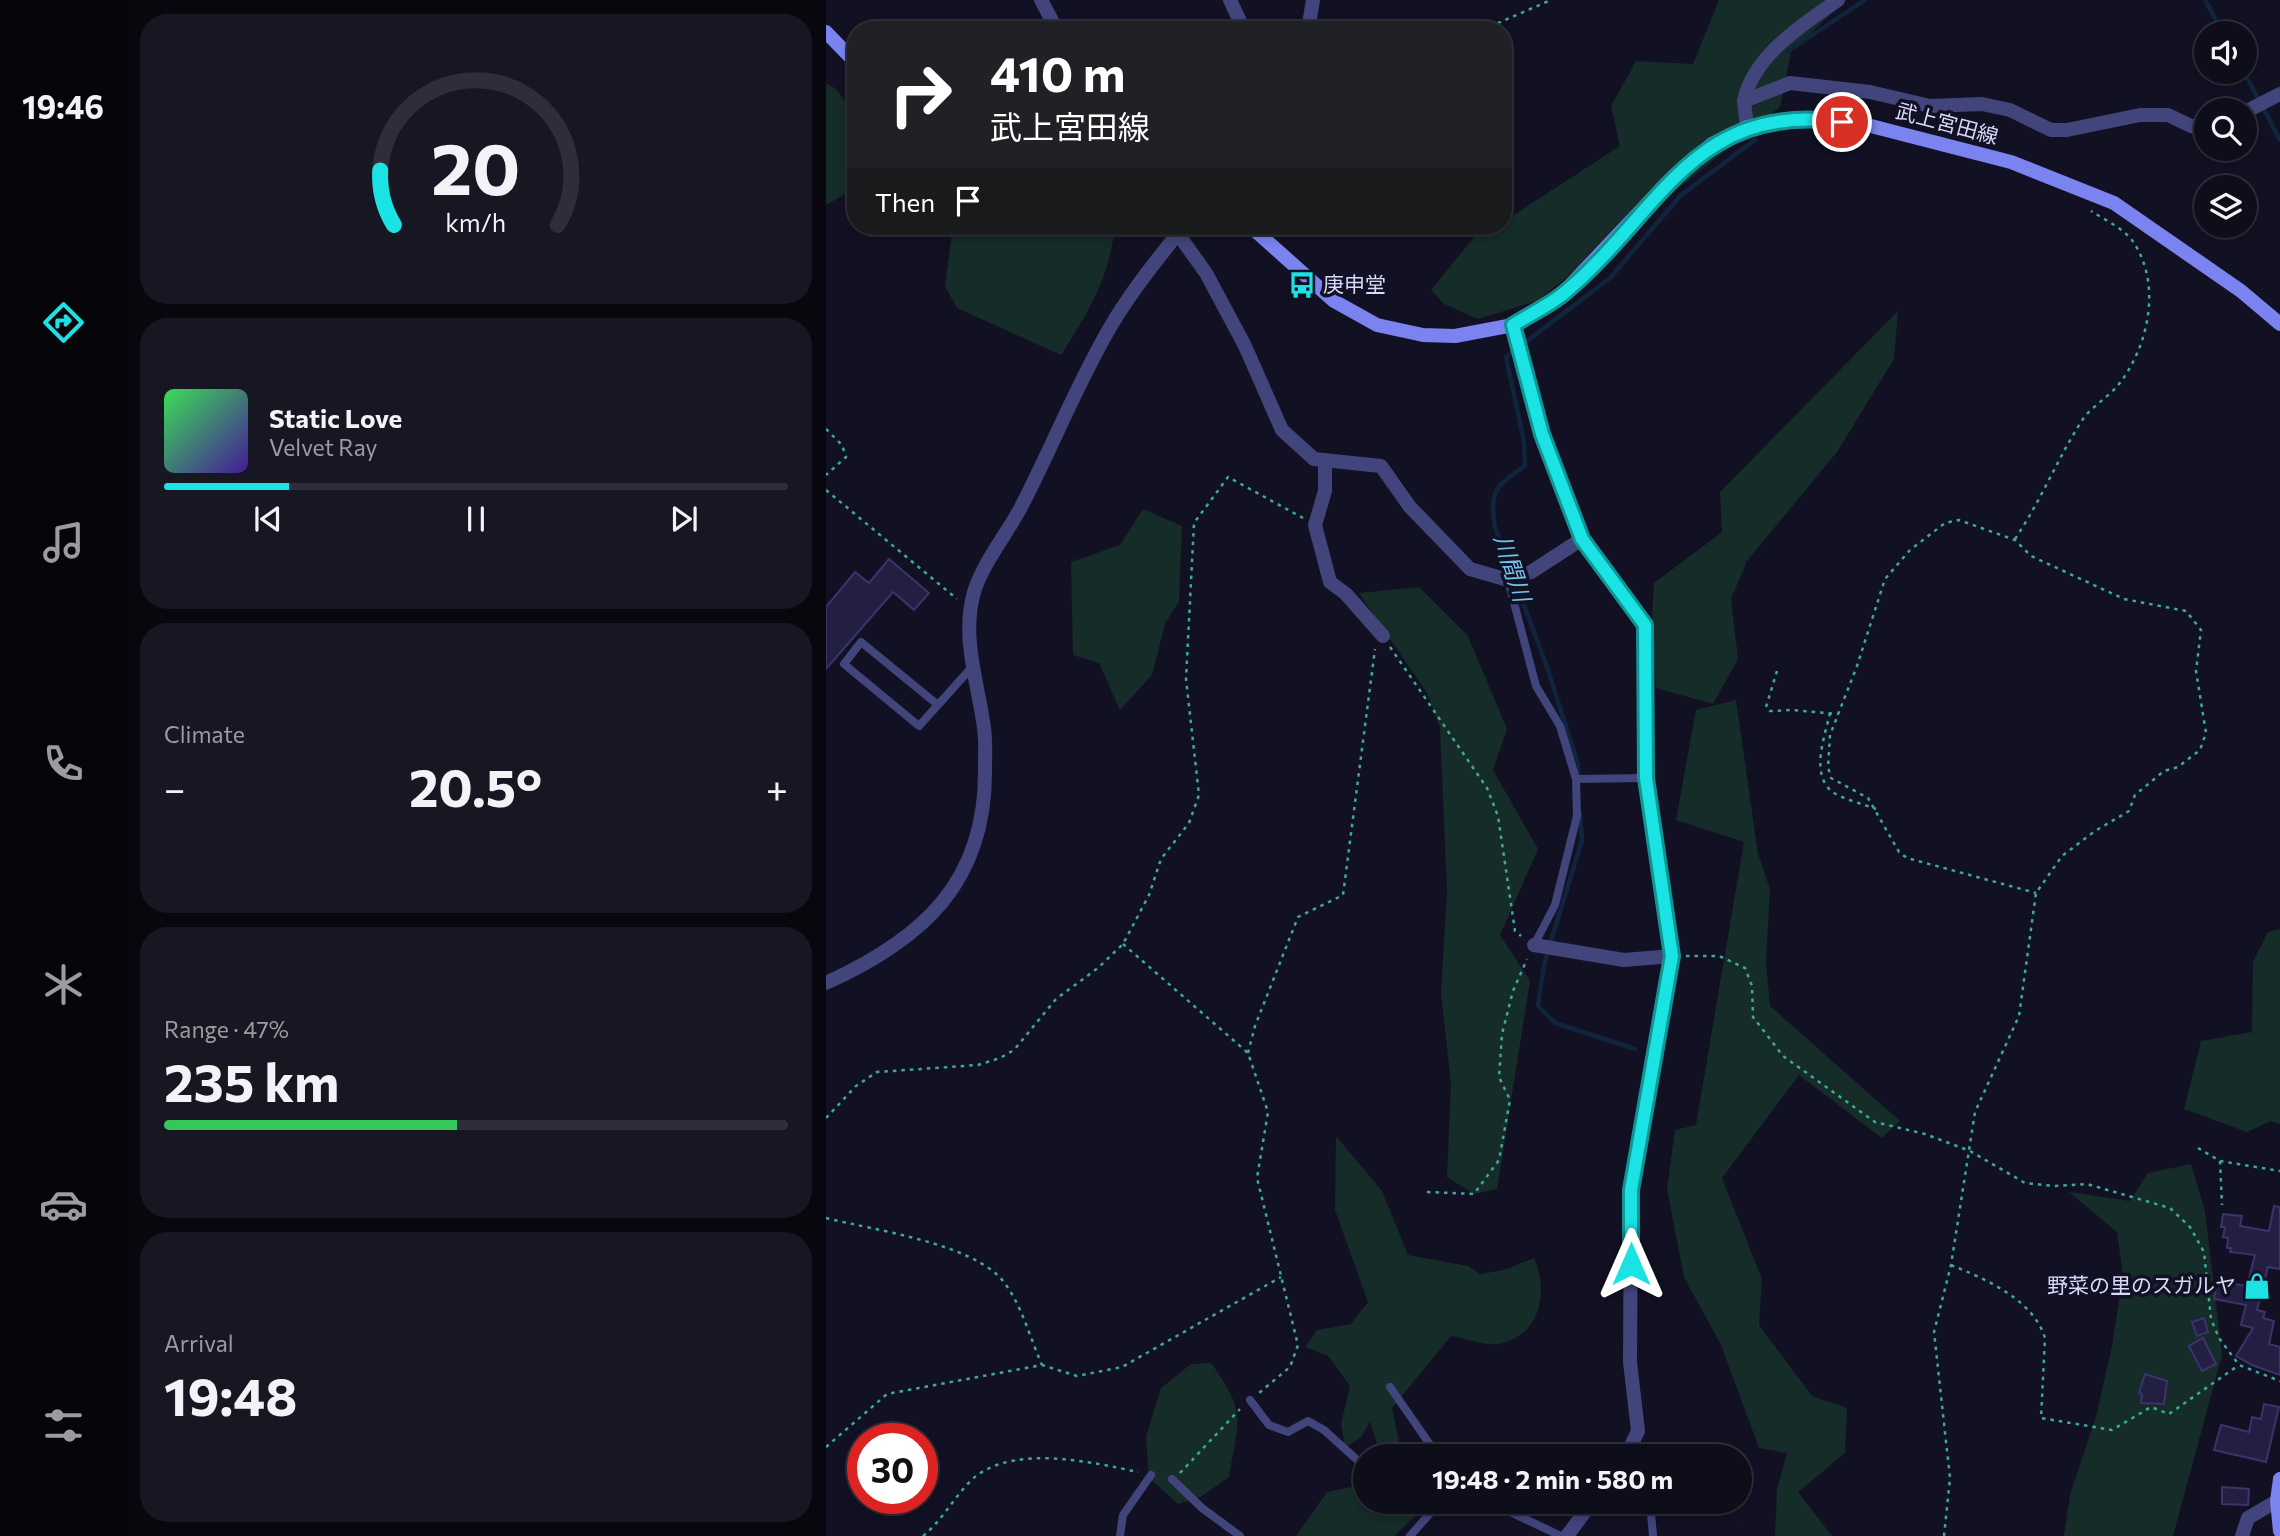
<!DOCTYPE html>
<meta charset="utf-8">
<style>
:root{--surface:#0e0d1a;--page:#171623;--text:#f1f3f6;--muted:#9b9ca2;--line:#2e2d39;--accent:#1be3e3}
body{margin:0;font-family:Commissioner,"Noto Sans JP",sans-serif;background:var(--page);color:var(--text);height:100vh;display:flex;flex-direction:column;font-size:26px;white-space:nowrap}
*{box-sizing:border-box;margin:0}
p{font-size:23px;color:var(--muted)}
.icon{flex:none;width:38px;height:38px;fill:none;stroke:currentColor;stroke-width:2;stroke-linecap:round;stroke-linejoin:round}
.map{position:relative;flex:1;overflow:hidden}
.details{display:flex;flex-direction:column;gap:14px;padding:14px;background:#08070e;width:700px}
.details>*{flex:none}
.top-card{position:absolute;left:21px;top:21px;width:665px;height:214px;border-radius:28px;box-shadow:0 4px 10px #0003,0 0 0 2px var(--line);background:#202124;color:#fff;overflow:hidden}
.controls{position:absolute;left:1368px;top:21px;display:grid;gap:14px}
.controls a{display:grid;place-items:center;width:63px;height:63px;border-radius:50%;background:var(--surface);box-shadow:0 4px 10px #0003,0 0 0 2px var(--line);font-size:35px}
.speed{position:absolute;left:21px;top:1423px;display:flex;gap:14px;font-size:35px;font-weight:700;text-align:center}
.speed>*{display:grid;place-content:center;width:91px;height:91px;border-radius:50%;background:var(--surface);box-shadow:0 4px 10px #0003,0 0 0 2px var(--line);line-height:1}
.speed .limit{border:10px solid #d22;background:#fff;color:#111}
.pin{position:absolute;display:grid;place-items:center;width:60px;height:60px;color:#fff;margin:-30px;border:4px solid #fff;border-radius:50%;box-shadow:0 2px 7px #0007}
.me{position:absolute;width:77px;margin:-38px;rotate:0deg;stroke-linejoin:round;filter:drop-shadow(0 0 5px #0008)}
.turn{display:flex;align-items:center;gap:24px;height:147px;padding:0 28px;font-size:32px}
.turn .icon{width:91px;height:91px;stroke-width:2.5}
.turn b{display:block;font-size:49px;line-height:60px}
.then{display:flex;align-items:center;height:66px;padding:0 28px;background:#0003;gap:14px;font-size:26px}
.big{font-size:52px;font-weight:700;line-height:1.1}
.details .card{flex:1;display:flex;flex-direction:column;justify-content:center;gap:10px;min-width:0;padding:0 24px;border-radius:28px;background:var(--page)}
.details .dial{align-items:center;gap:0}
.dial svg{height:182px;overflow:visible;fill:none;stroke:var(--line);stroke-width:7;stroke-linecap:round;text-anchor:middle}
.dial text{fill:var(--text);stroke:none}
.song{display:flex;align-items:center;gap:21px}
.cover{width:84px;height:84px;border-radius:10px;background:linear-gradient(135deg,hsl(130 70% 55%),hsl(260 70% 35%))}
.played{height:7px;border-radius:4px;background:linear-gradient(90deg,var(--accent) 20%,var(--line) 20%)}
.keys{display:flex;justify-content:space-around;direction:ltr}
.heat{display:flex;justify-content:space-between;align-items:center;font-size:38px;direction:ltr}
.charge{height:10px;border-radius:5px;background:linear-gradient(90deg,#34c759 47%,var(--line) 0)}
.trip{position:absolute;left:527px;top:1444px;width:399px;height:70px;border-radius:35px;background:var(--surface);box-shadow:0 4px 10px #0003,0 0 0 2px var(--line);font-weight:700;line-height:70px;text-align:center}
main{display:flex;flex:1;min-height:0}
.menu{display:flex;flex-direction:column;width:126px;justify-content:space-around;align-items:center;background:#06050a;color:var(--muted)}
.menu .icon{width:49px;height:49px}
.menu .current{color:var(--accent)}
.menu b{font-size:32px;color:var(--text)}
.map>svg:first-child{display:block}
</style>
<main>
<nav class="menu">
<b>19:46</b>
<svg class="icon current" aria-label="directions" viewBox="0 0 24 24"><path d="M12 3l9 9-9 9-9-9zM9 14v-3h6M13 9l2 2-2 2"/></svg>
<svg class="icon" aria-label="music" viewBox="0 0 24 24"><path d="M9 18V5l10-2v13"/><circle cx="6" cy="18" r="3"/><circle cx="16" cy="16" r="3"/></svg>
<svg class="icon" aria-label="phone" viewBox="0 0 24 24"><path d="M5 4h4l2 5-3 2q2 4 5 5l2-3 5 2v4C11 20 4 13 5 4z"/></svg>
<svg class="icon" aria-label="climate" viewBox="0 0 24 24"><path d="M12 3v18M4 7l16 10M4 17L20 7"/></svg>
<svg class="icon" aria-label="car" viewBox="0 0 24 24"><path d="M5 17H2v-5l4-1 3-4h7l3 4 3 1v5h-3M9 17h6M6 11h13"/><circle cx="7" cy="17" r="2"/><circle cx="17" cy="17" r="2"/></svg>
<svg class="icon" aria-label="filters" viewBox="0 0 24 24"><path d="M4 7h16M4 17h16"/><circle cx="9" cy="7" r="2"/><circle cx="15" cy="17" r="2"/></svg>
</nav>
<section class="details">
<div class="card dial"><svg viewBox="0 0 100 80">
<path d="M14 69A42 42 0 1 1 86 69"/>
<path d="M14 69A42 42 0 0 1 8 45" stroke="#1be3e3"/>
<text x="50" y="56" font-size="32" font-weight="700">20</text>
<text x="50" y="72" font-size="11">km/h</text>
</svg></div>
<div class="card">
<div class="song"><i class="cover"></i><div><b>Static Love</b><p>Velvet Ray</p></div></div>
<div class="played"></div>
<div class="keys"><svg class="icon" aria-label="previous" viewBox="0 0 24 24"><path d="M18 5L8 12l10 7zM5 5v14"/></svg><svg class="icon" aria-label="pause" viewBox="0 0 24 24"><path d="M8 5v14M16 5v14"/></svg><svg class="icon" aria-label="next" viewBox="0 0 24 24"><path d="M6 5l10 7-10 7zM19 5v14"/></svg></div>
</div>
<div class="card"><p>Climate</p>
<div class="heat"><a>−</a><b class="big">20.5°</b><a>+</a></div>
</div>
<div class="card"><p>Range · 47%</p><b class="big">235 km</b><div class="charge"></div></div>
<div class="card"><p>Arrival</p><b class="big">19:48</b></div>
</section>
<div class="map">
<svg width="1454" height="1536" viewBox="0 0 1454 1536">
<rect width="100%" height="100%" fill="#121123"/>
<!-- green -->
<g fill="#152c29">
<path d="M893 0H1020L965 52 954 107 711 301 652 319 618 304 605 290 653 231 677 226V222L794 146 785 106 810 61 867 64Z"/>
<path d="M0 83 10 89 30 116V188L0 205Z"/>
<path d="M127 226H288C286 274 261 314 235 355L131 308 119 286Z"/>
<path d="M1072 311 1068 359 1011 452 921 561 905 599 912 659 887 704 830 688 826 621 828 583 896 532 894 492Z"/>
<path d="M317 509 356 526 353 601 339 624 326 675 294 710 273 663 247 655 245 562 294 545Z"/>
<path d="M593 587 642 636 681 729 667 770 712 849 674 935 704 981 671 1189 648 1194 621 1177 625 1084 615 993 621 892 614 727 601 693 533 593Z"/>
<path d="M910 700 932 854 944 889 940 962 944 1006 1074 1121 1056 1138 973 1075 896 1178 936 1279 933 1325 986 1396 1021 1408 1019 1453 972 1492 1006 1536H949L951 1489 961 1453 933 1448 895 1345 858 1277 841 1189 849 1130 870 1125 918 842 850 820 870 710Z"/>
<path d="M1454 929V1124L1445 1121 1421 1132 1358 1109 1375 1041 1426 1032 1427 962 1442 932Z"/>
<path d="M510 1136 556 1191 582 1255 642 1266 654 1274 678 1270 708 1258C723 1292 715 1335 673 1344 660 1346 638 1338 625 1336L566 1408 576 1456H555L544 1422 535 1437 519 1448 515 1424 524 1386 502 1356 479 1347 491 1330 525 1324 542 1302 509 1210Z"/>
<path d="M1365 1164 1379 1211 1396 1355 1347 1536H1238L1244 1495 1270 1417 1286 1346 1297 1275 1291 1232 1243 1192 1304 1201 1322 1173Z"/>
<path d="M385 1363C421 1413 413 1419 403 1477L376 1496 352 1504 323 1478 320 1437 335 1388 365 1364Z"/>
<path d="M539 1484V1502H604L568 1536H470L501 1492Z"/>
</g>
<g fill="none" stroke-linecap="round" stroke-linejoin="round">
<!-- stream -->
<g stroke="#10253d" stroke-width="4.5">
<path d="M1379 0 1397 33"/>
<path d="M961 52 1039 0"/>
<path d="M1418 72 1454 140"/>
<path d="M752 777V764L721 667 669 527C663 490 670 486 699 466L698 442 680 357 784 278 855 195 929 140"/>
<path d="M754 814 756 840 718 964 712 1006 729 1023 809 1049"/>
</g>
</g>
<!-- building -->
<g fill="#231f42" stroke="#3a346b" stroke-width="2">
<path d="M63 559 103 593 88 610 67 592 0 669V607L29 572 43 583Z"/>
<path d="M1448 1206 1454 1207V1269L1442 1267 1431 1310 1439 1312 1437 1318 1448 1321 1443 1344 1454 1347V1375L1426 1365 1410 1356 1427 1328 1415 1325 1420 1305 1388 1299 1391 1281 1421 1286 1429 1255 1404 1252 1405 1248H1401L1402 1238 1397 1237 1399 1227H1395L1397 1214 1416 1216 1414 1226 1443 1231Z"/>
<path d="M1378 1318 1382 1332 1371 1336 1366 1322Z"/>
<path d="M1377 1338 1390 1364 1376 1371 1363 1346Z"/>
<path d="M1319 1374 1341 1381 1338 1404 1315 1403 1316 1394 1313 1393Z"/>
<path d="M1438 1404 1453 1407 1440 1462 1388 1450 1395 1425 1423 1432 1426 1417 1435 1419Z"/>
<path d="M1396 1487 1423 1489 1422 1505 1396 1504Z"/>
</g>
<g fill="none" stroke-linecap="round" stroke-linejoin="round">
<!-- path -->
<g stroke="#3da998" stroke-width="2.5" stroke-dasharray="3.5 5" stroke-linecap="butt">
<path d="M656 30 725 0"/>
<path d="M0 429 16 445 20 457 0 475"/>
<path d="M0 490 131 599"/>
<path d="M1189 539C1214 502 1231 460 1255 422 1264 407 1282 398 1293 384 1322 347 1336 286 1308 243 1299 229 1279 220 1265 211"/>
<path d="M564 647 661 788 672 816 689 931 695 936"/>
<path d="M951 671 940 707 944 711 966 710 1012 714"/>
<path d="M1004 713C999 736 983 776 1008 793 1020 800 1037 804 1050 809"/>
<path d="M297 944 422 1053 442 1112 431 1178 472 1345 464 1367 433 1393"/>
<path d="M860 956H893L919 968 926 986 927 1017 957 1056 1049 1122 1099 1134 1144 1151 1199 1183 1229 1186 1261 1184 1344 1208 1364 1227 1378 1252 1385 1319 1393 1338 1413 1365 1454 1381"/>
<path d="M422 1053 429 1026 472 917 517 895 549 649"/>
<path d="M0 1118 30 1086 51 1072 152 1065 174 1058 188 1050 230 999 272 968 297 944 323 895 335 859 363 823 373 795 360 679 368 523 402 477 477 518"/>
<path d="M1372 1148 1394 1161 1454 1171"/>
<path d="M1394 1161 1396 1205"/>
<path d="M601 1192 648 1194 673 1160 684 1100 673 1077 676 1034 687 991 701 959"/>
<path d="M0 1218C47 1230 146 1243 177 1281 195 1303 204 1338 216 1365"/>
<path d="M1125 1265C1159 1279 1207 1299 1219 1338L1215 1418 1286 1430 1325 1407 1343 1414 1413 1365"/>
<path d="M0 1447 61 1394 216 1365 251 1376 296 1367 455 1277"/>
<path d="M354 1473 414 1409"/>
<path d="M97 1536C118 1519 130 1493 150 1476 191 1445 266 1462 312 1472"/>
<path d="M1118 1536 1124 1478 1108 1332 1125 1265 1149 1112 1193 1016 1210 893 1236 856 1269 831 1303 811 1309 795 1338 771 1352 767 1374 750 1380 733 1370 671 1375 630 1360 611 1298 599 1205 556 1189 540 1133 520 1119 523 1084 550 1059 579 1031 666 1004 735 1002 767 1005 778 1042 798 1073 852 1081 858 1210 893"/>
</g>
<!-- service -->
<g stroke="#42457c" stroke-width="8">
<path d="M682 580 710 686 734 726 750 779 751 816 729 905 708 945"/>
<path d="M112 705 35 642 18 664 93 726 146 667"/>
<path d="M750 779 820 778"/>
<path d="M564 1387 612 1456"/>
<path d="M424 1400 443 1425 462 1432 482 1421 498 1430 539 1467"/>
<path d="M346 1479 376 1508 414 1536"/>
<path d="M663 1502 735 1536"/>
<path d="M824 1502 827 1536"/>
<path d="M294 1536 297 1515 325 1475"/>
<path d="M584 1536 614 1502"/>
</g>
<!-- minor -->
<g stroke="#42457c" stroke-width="14">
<path d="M215 0 231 30"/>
<path d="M404 0 418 30"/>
<path d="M482 30 487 0"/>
<path d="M918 101C927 56 976 25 1012 0"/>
<path d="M1419 112 1454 94"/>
<path d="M921 127 918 101 964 83 1044 92 1104 106 1156 104 1184 110 1225 130H1241L1314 115H1342L1365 126 1381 129"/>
<path d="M352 234 380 273 419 346 456 430 488 459 555 466 584 507 644 569 682 580 705 572 756 539"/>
<path d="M687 325 716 434 756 539 819 625 820 778 846 956 805 1190 804 1362 812 1431 800 1456"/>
<path d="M499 461V491L489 525 504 582 520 594 557 636"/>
<path d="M708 945 798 960 846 956"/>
<path d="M0 983C97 939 160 882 159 770 159 756 160 741 158 728 152 682 135 638 148 592 157 563 180 535 194 509 226 448 251 383 286 324 307 289 333 257 358 226"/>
<path d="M741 1536 766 1502"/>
<path d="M1416 1536 1422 1518 1451 1501"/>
</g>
<!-- secondary -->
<g stroke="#7a83ef" stroke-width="14">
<path d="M0 32 30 63"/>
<path d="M424 226 508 301 551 325 597 335 629 336 687 325 736 294 840 184 886 144 921 127 991 118 1041 125 1185 162 1288 203 1415 291 1454 324"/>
<path d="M1454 1479 1451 1501 1454 1531"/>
</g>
</g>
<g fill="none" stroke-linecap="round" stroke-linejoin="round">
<defs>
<path id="route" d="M805 1264V1190L846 956 820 778 819 625 756 539 716 434 687 325C703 315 722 306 737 294 833 215 866 101 1016 122"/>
</defs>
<!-- route casing -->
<use href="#route" stroke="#129494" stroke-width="18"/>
<!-- route -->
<use href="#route" stroke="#1be3e3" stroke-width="12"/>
</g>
<!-- icons -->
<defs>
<symbol id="bus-bare" viewBox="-9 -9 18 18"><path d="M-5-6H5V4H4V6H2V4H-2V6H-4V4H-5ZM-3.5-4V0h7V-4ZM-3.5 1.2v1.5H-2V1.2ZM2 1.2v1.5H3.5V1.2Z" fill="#1be3e3" stroke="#121123" stroke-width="2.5" paint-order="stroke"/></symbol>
<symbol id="shop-bare" viewBox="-9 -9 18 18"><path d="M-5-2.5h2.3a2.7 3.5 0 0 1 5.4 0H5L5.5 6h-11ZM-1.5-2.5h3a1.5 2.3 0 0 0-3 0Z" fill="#1be3e3" stroke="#121123" stroke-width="2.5" paint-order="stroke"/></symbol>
</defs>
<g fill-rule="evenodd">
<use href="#bus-bare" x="457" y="266" width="38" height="38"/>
<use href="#shop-bare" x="1412" y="1267" width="38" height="38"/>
</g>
<g text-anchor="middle" stroke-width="7" stroke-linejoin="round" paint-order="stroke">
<!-- street labels -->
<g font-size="21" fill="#d8d8fa" stroke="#121123">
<text transform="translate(1121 124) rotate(15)" y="7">武上宮田線</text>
</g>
<!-- poi labels -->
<g font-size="21" fill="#d8d8fa" stroke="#121123" text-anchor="start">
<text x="497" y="292">庚申堂</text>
<text x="1410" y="1293" text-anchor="end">野菜の里のスガルヤ</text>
</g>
<!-- water labels -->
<g font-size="23" font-style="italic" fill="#72c1ee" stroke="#121123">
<text transform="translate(686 568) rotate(72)" y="8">川間川</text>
</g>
</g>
</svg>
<div class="controls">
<a><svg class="icon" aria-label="sound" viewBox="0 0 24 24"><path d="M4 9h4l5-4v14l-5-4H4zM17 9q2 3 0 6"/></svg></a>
<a><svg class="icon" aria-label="search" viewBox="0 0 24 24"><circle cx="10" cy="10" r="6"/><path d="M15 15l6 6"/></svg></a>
<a><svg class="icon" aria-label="layers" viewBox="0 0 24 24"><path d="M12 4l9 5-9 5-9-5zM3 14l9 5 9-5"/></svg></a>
</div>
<div class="speed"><div class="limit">30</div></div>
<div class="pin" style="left:1016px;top:122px;background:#d93025"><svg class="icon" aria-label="arrive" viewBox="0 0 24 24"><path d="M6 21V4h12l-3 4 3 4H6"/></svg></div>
<svg class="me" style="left:805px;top:1264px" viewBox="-20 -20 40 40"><path d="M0-17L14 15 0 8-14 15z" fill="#1be3e3" stroke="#fff" stroke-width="4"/></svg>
<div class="trip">19:48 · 2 min · 580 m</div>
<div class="top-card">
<div class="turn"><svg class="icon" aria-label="right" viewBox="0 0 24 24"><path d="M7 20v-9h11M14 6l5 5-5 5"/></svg><div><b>410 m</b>武上宮田線</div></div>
<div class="then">Then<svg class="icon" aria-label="arrive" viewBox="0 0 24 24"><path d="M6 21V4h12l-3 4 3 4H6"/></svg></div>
</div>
</div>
</main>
